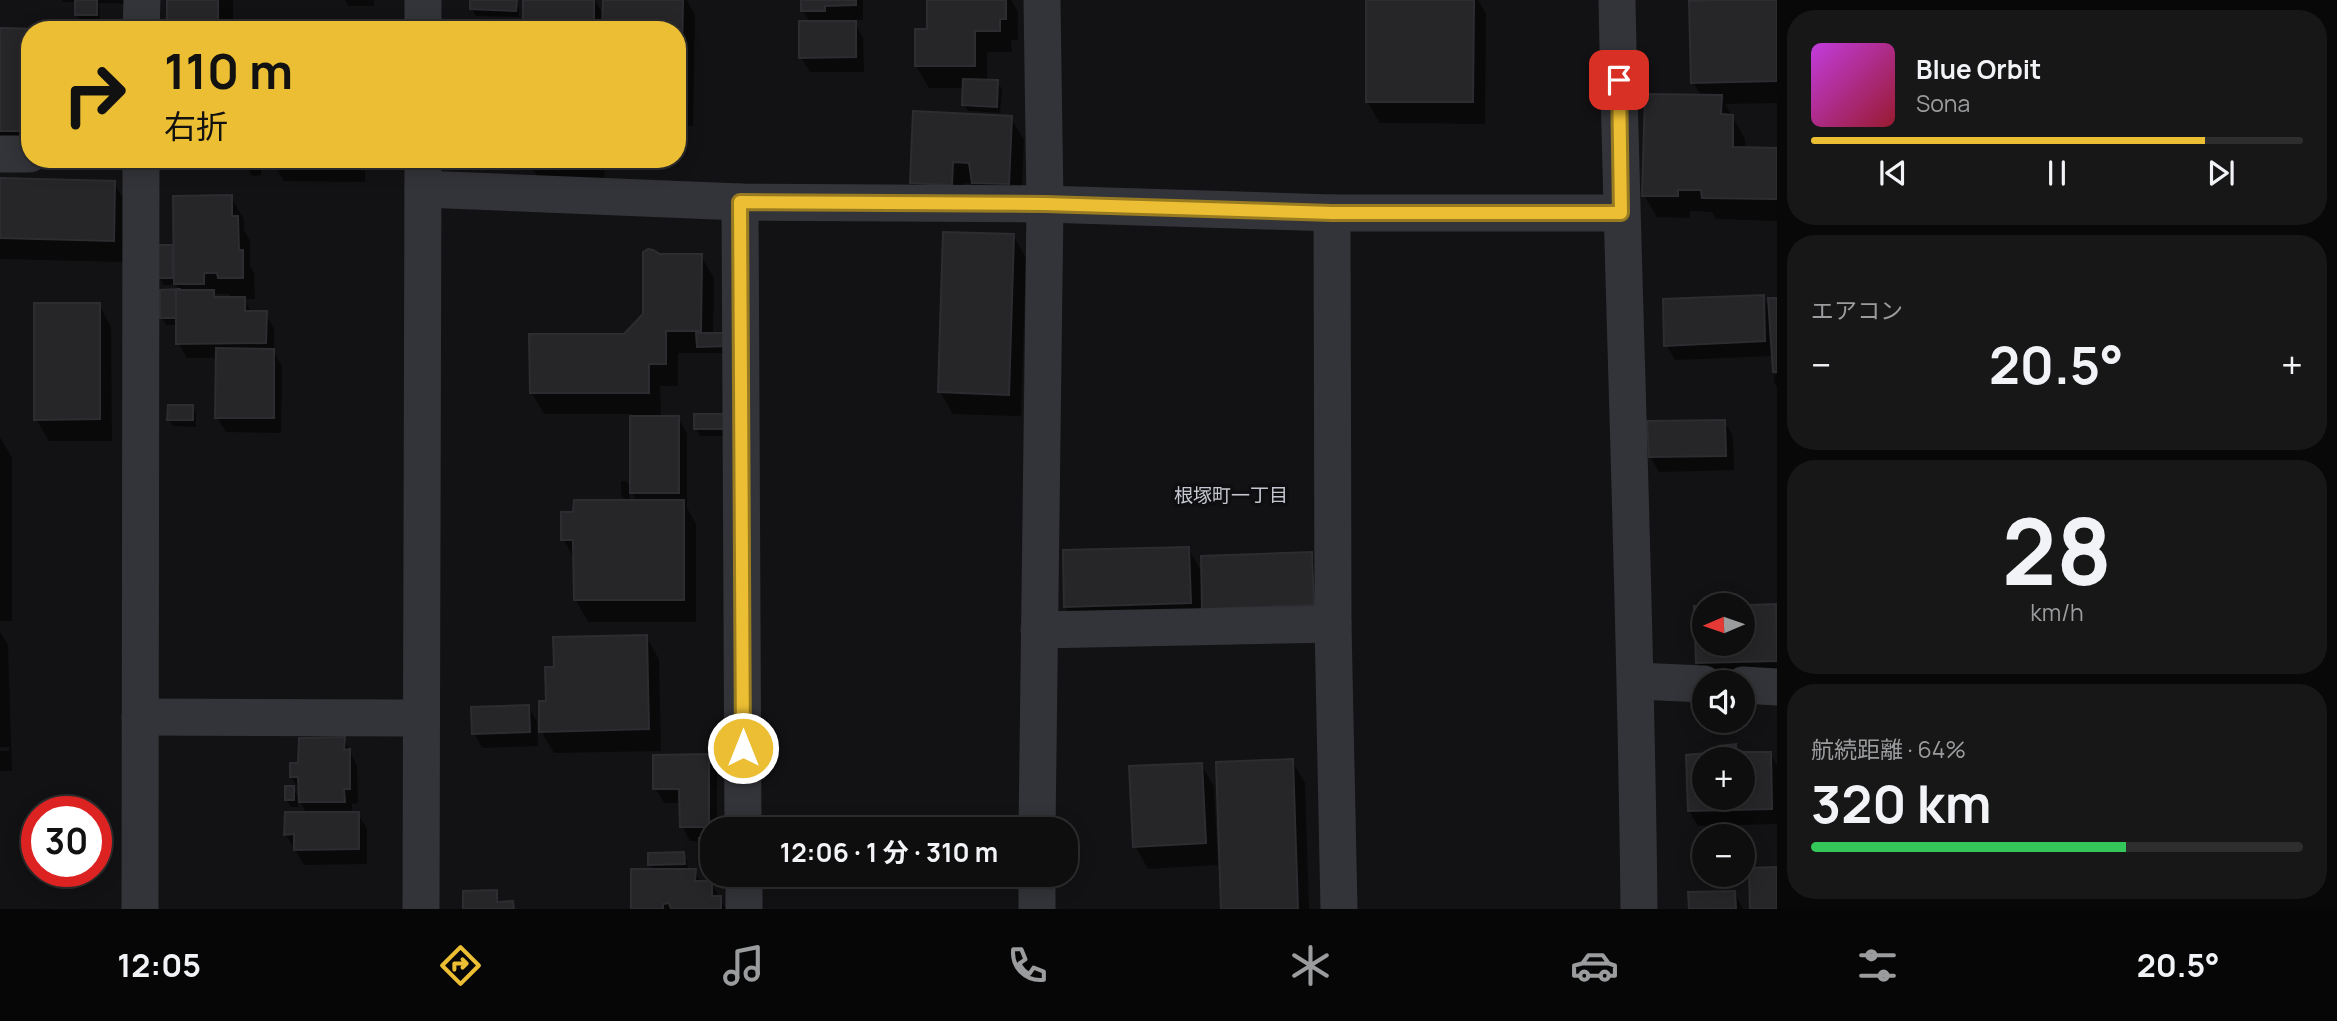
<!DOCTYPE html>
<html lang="ja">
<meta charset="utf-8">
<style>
:root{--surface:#0e0e0f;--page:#171718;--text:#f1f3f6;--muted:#9b9c9e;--line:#2e2e2f;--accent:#ecbe33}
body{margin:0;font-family:Manrope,"Noto Sans JP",sans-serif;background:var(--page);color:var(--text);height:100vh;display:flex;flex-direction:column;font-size:26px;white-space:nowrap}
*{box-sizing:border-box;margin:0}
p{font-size:23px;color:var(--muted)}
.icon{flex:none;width:38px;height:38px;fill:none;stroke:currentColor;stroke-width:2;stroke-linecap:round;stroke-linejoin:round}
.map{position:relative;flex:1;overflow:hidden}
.drawer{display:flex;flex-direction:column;gap:10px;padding:10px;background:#080808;width:560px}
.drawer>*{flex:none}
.hud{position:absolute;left:21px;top:21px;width:665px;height:147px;border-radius:28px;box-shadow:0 4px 18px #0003,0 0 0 2px var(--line);background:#ecbe33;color:#111;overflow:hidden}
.needle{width:46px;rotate:268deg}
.buttons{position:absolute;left:1692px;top:593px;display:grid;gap:14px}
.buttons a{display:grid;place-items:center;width:63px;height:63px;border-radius:50%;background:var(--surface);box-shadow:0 4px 18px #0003,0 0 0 2px var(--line);font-size:35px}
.speed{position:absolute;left:21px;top:796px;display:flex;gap:14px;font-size:35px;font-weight:700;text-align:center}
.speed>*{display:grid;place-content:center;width:91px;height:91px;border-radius:50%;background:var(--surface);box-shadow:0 4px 18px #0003,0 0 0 2px var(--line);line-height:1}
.speed .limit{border:10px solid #d22;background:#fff;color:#111}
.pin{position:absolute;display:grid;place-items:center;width:60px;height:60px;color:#fff;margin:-30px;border-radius:14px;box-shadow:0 4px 10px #0006}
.me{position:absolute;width:77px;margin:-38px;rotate:0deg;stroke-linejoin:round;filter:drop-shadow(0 0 5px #0008)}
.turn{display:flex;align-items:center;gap:24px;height:147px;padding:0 28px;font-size:32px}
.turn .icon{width:91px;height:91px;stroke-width:2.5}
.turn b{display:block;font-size:49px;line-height:60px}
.big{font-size:52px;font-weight:700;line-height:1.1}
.drawer .widget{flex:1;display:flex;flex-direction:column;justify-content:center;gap:10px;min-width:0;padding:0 24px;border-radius:28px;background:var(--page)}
.drawer .dial{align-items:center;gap:0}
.dial b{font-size:91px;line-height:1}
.song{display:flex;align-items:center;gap:21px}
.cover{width:84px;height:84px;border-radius:10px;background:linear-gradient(135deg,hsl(290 70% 55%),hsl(350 70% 35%))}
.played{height:7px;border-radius:4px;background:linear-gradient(90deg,var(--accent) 80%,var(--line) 80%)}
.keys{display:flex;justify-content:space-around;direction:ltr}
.heat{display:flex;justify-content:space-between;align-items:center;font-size:38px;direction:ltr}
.charge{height:10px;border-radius:5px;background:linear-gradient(90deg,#34c759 64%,var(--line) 0)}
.trip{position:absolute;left:700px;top:817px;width:378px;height:70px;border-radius:28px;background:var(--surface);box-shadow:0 4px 18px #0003,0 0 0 2px var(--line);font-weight:700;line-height:70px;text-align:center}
.tabs{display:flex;height:112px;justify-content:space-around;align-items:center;background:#060606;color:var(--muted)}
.tabs .icon{width:49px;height:49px}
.tabs .current{color:var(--accent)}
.tabs b{font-size:32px;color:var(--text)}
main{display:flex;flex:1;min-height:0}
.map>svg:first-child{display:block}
</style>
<main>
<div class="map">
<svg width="1777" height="909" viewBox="0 0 1777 909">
<rect width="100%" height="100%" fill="#121214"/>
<!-- shadow -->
<g fill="#0007" fill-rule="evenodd">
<path d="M62 0H131V4L99 3 100 22H81L77 15V2H63Z"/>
<path d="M169 0H233V19H229V30H169Z"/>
<path d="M345 0H374V6H348Z"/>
<path d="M472 0H518L519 17 476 16 471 8Z"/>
<path d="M524 0H595L604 16V0H687L695 15 693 126H677V30H524Z"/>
<path d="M803 0H863V20H853L863 38 864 72H810L801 57 810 23 803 11Z"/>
<path d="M929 0H1011L1018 12V40H1011L1012 52H987V81L997 82 1002 89 1000 113 968 111 964 104 965 88H929L916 66 929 31Z"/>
<path d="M1368 0H1478L1486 14 1485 124 1380 123 1367 101Z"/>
<path d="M1721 0H1777V103L1725 104 1745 139V149L1777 150V221L1716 219 1712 212 1690 211V218L1657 217 1644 195 1701 96 1693 82Z"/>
<path d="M0 30 30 31V153L0 143Z"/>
<path d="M1011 118 1024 140 1021 206 986 205 974 184 965 183 964 207 924 205 911 183Z"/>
<path d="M247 159H261V175L252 176 248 168Z"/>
<path d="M275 159H365V182L284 181 275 166Z"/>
<path d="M533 159H605L604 191H546L533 169Z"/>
<path d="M0 180 114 183 127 205 126 262 0 259Z"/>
<path d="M231 197 244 219V230L250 240V266L254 273 255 299H244L252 313H265L274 328V353L282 366 281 433 226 432 217 417V358H187L178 343V325H166L162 318 180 292 176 285H164L160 278 172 246 175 251ZM214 294H229L232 299H217Z"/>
<path d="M1013 235 1026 258 1021 416 953 414 940 391Z"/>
<path d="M659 256H701L714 278 713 335 729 353H678V386H660L661 417 678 418 687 433V508L696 524V622H588L575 599V560L563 539 575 513 626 502 621 494V481H626L632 491V414H544L531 392 625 336 645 315ZM630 489 637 502H630Z"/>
<path d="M1763 296 1771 311 1777 299V387L1774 382V375H1776L1774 356 1675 360 1666 345Z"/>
<path d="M99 304 111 327 112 441H49L36 419Z"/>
<path d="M192 406 196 413V427L173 426 169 419Z"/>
<path d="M723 415 727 436H700L696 429Z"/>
<path d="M1724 421 1733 436 1734 470 1659 472 1650 457Z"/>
<path d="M0 437 12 458V621H0Z"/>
<path d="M1188 548 1203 574 1311 554 1324 576 1326 626 1203 625 1078 629 1066 607Z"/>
<path d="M1775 606 1777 676 1706 678 1697 663 1696 608H1704V644H1743V607Z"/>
<path d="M0 632 8 645 12 771H0V751H9V747H0Z"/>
<path d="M646 637 659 659 661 751 554 753 541 731 555 669Z"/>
<path d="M528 706 537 722 538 746 482 748 474 733Z"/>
<path d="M344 739 357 766 358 803 352 804V814H358L367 829V864L304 865 286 835 307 814 297 796 298 807H291L287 800 293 788 300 800V792L291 776 300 764Z"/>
<path d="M1735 746 1739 754 1770 753 1777 765V824L1698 826 1689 811 1687 757 1721 754ZM1704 760H1743V798H1704Z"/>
<path d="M708 756 717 771V830H712V868H705L701 861 700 841H690L682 826 681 803H664L655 788Z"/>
<path d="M1292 761 1305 783 1309 909H1223Z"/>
<path d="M1201 764 1214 787 1218 865 1148 869 1135 846Z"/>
<path d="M683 854 687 861 688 871H695L701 883H711L726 909H633L654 871 650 864Z"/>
<path d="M1734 892 1743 909H1690Z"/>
</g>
<!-- building -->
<g fill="#262528" stroke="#2d2c30" stroke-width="2" fill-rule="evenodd">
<rect x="75" y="0" width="22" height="15"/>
<rect x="167" y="0" width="51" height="30"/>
<path d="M470 0H517L516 11 470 9Z"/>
<rect x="523" y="0" width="71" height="30"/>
<path d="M603 0H683L681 105H677V30H602Z"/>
<path d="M801 0H856V5L825 6V11H801Z"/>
<path d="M927 0H1006V19H1000V31H975V66H915V29H927Z"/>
<path d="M1366 0H1474L1473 102H1366Z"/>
<path d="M1720 0H1777V81L1691 83 1689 1Z"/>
<path d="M50 20H68L67 30H49Z"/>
<path d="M799 21H856V57L799 58Z"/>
<path d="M0 28 40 29 30 30V131H0Z"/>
<path d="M963 79 998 80 997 107 962 105Z"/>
<path d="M1645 94 1722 95 1721 114 1733 115V147L1777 148V199L1702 198 1701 190H1678V196H1642Z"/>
<path d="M913 111 1012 116 1009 184 972 183 969 163 953 162 952 185 910 183Z"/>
<path d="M274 159H357V167L274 166Z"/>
<path d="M531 159H593L592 169H531Z"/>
<path d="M0 178 115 181 114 241 0 238Z"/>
<path d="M232 195V216H238L239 250H243V278H218L217 273H204V284H174L173 196Z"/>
<path d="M943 232 1014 234 1009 395 938 392Z"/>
<rect x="158" y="245" width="15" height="33"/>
<path d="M648 249 653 250 660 254H702L701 331H666V364H649V393H530L529 334H624L643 314V252Z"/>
<path d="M181 289 176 290V318H160V290Z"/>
<path d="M176 290H214V297H245V311H267L266 343 176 344Z"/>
<path d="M1764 295 1765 341 1664 346 1663 299Z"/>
<path d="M1768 298H1777V372H1773Z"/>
<path d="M34 303H100V419L34 420Z"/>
<path d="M696 333H726V346L697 347Z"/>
<path d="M216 348 274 349V418H215Z"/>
<path d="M168 405H193V420H167Z"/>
<rect x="694" y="414" width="30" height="15"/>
<rect x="630" y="416" width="49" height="77"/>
<path d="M1725 420 1726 456 1649 457 1647 421Z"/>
<path d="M574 500H684V600H574L573 540H561V512H573Z"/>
<path d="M1189 547 1191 603 1064 607 1063 550Z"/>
<path d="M1312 552 1314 605 1202 609 1201 556Z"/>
<path d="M1776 604 1777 661 1696 663 1694 606H1704V644H1743V606H1722Z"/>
<path d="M647 635 649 729 539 732V701H546L545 667H554L553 637Z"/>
<path d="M529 705 530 732 472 734 471 707Z"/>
<path d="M345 737 344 750 350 749V789H344L345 802H299L298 777H290V763H298L299 738Z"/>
<path d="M1736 744V752H1771L1772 809 1688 811 1686 755 1719 752V746ZM1704 760H1743V798H1704Z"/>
<path d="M709 754V827H680L679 789H653V755Z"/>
<path d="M1293 759 1298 909H1221L1216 762Z"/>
<path d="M1202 763 1206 843 1133 847 1129 766Z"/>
<rect x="285" y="786" width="9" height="14"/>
<path d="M285 812H359V849L294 850V834L284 835Z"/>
<rect x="699" y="838" width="13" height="23"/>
<path d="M684 852 685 864 648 865V853Z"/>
<path d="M1777 867V909H1750L1749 868Z"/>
<path d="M631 869H696L695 881H712V896H721V909H671L669 903 663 904V909H631Z"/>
<path d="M497 890V902L513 901 514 909H463V891Z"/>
<path d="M1735 891 1736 909H1689L1688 892Z"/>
</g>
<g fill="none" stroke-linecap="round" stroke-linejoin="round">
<!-- minor -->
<g stroke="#333439" stroke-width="37">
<path d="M1617 0C1623 303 1636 606 1639 909"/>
<path d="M141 30 142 0"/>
<path d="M423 30V0"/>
<path d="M0 154H30"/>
<path d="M423 189 740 202 1045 204 1332 213H1621"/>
<path d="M740 202 743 830"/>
<path d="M1332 213 1333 624 1339 909"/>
<path d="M1039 630 1333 624"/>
<path d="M1636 681 1704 684"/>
<path d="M1743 685 1777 687"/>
<path d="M140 717 421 718"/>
<path d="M1037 830 1045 204 1042 0"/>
<path d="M744 875V909"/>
<path d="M140 909 141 159"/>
<path d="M421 909 423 159"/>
<path d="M1037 909V875"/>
</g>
</g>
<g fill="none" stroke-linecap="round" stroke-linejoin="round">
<defs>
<path id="route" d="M743 748 740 202 1045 204 1332 213H1621L1619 80"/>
</defs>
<!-- route casing -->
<use href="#route" stroke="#997c21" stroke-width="18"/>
<!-- route -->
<use href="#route" stroke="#ecbe33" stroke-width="12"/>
</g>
<g text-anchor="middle" stroke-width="7" stroke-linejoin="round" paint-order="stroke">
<!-- neighbourhood labels -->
<g font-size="19" fill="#c5c7d0" stroke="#0e0d0f">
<text x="1231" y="502">根塚町一丁目</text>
</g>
</g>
</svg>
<div class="buttons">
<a><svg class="needle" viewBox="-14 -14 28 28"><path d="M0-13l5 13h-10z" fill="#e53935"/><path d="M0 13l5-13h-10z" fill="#9b9c9e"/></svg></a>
<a><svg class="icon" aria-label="sound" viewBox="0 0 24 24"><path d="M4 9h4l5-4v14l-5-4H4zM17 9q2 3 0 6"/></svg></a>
<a>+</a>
<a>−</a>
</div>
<div class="speed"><div class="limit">30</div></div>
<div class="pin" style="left:1619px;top:80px;background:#d93025"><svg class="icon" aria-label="arrive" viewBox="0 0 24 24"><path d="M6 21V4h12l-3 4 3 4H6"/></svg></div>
<svg class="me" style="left:743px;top:748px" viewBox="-20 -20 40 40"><circle r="17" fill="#ecbe33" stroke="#fff" stroke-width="3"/><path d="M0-11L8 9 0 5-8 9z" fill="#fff"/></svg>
<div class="trip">12:06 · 1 分 · 310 m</div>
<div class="hud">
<div class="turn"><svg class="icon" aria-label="right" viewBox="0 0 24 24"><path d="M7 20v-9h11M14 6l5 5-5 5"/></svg><div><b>110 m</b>右折</div></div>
</div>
</div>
<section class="drawer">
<div class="widget">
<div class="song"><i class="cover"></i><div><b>Blue Orbit</b><p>Sona</p></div></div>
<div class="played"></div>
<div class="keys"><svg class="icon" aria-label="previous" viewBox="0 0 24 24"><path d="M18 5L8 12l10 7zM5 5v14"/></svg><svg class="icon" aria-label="pause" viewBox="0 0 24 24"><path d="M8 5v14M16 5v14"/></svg><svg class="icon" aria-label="next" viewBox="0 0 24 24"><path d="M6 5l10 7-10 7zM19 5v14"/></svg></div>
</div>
<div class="widget"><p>エアコン</p>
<div class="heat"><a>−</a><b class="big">20.5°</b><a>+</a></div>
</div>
<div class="widget dial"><b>28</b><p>km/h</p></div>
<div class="widget"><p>航続距離 · 64%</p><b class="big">320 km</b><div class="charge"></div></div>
</section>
</main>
<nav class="tabs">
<b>12:05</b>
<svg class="icon current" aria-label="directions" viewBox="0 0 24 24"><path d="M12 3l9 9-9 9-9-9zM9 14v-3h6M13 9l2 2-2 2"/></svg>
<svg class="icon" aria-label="music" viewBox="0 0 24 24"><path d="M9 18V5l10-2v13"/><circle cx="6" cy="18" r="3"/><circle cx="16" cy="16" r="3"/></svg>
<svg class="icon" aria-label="phone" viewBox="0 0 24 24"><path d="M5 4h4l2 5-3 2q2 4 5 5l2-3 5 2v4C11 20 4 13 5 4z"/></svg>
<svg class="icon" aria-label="climate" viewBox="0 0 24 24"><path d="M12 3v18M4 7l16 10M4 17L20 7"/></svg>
<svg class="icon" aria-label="car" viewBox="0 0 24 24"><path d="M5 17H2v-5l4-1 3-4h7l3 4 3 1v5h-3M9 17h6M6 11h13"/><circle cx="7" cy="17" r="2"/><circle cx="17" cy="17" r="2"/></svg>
<svg class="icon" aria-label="filters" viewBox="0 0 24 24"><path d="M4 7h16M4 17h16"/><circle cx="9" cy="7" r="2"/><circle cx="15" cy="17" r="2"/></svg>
<b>20.5°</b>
</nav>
